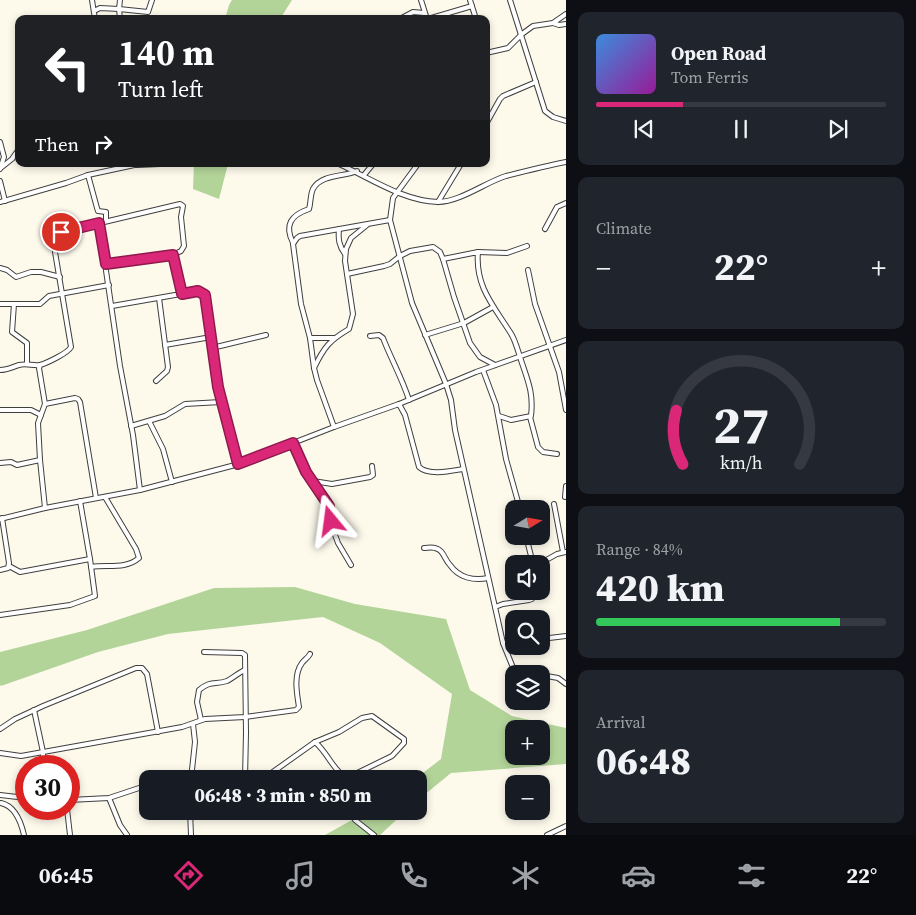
<!DOCTYPE html>
<meta charset="utf-8">
<style>
:root{--surface:#171b24;--page:#20242c;--text:#f1f3f6;--muted:#9ea1a6;--line:#363941;--accent:#db2777}
body{margin:0;font-family:"Source Serif 4",serif;background:var(--page);color:var(--text);height:100vh;display:flex;flex-direction:column;font-size:19px;white-space:nowrap}
*{box-sizing:border-box;margin:0}
p{font-size:16px;color:var(--muted)}
.icon{flex:none;width:28px;height:28px;fill:none;stroke:currentColor;stroke-width:2;stroke-linecap:round;stroke-linejoin:round}
.map{position:relative;flex:1;overflow:hidden}
.sheet{display:flex;flex-direction:column;gap:12px;padding:12px;background:#0d0f14;width:350px}
.sheet>*{flex:none}
.top-card{position:absolute;left:15px;top:15px;width:475px;height:152px;border-radius:10px;box-shadow:0 2px 8px #0003;background:#202124;color:#fff;overflow:hidden}
.needle{width:32px;rotate:79deg}
.tools{position:absolute;left:505px;top:500px;display:grid;gap:10px}
.tools a{display:grid;place-items:center;width:45px;height:45px;border-radius:10px;background:var(--surface);box-shadow:0 2px 8px #0003;font-size:25px}
.speed{position:absolute;left:15px;top:755px;display:flex;gap:10px;font-size:25px;font-weight:700;text-align:center}
.speed>*{display:grid;place-content:center;width:65px;height:65px;border-radius:50%;background:var(--surface);box-shadow:0 2px 8px #0003;line-height:1}
.speed .limit{border:8px solid #d22;background:#fff;color:#111}
.pin{position:absolute;display:grid;place-items:center;width:42px;height:42px;color:#fff;margin:-21px;border:2px solid #fff;border-radius:50%;box-shadow:0 1px 5px #0007}
.me{position:absolute;width:55px;margin:-28px;rotate:344deg;stroke-linejoin:round;filter:drop-shadow(0 0 4px #0008)}
.turn{display:flex;align-items:center;gap:18px;height:105px;padding:0 20px;font-size:22px}
.turn .icon{width:65px;height:65px;stroke-width:2.5}
.turn b{display:block;font-size:35px;line-height:42px}
.then{display:flex;align-items:center;height:48px;padding:0 20px;background:#0003;gap:10px;font-size:19px}
.big{font-size:38px;font-weight:800;line-height:1.1}
.sheet .widget{flex:1;display:flex;flex-direction:column;justify-content:center;gap:8px;min-width:0;padding:0 18px;border-radius:10px;background:var(--page)}
.sheet .dial{align-items:center;gap:0}
.dial svg{height:130px;overflow:visible;fill:none;stroke:var(--line);stroke-width:7;stroke-linecap:round;text-anchor:middle}
.dial text{fill:var(--text);stroke:none}
.song{display:flex;align-items:center;gap:15px}
.cover{width:60px;height:60px;border-radius:8px;background:linear-gradient(135deg,hsl(210 70% 55%),hsl(300 70% 35%))}
.played{height:5px;border-radius:2px;background:linear-gradient(90deg,var(--accent) 30%,var(--line) 30%)}
.keys{display:flex;justify-content:space-around;direction:ltr}
.heat{display:flex;justify-content:space-between;align-items:center;font-size:28px;direction:ltr}
.charge{height:8px;border-radius:4px;background:linear-gradient(90deg,#34c759 84%,var(--line) 0)}
.trip{position:absolute;left:139px;top:770px;width:288px;height:50px;border-radius:10px;background:var(--surface);box-shadow:0 2px 8px #0003;font-weight:800;line-height:50px;text-align:center}
.tab-bar{display:flex;height:80px;justify-content:space-around;align-items:center;background:#090b0e;color:var(--muted)}
.tab-bar .icon{width:35px;height:35px}
.tab-bar .current{color:var(--accent)}
.tab-bar b{font-size:22px;color:var(--text)}
main{display:flex;flex:1;min-height:0}
.map>svg:first-child{display:block}
</style>
<main>
<div class="map">
<svg width="566" height="835" viewBox="0 0 566 835">
<rect width="100%" height="100%" fill="#fdfaec"/>
<!-- forest -->
<g fill="#b3d499" fill-rule="evenodd">
<path d="M232 0H292L280 19H225L229 5Z"/>
<path d="M194 164H228L219 199 193 189Z"/>
<path d="M295 587 355 604 446 619 470 690 512 716 566 728V764L451 773 418 800V779H415L441 759 452 694 380 643 323 617 168 634 98 652 1 686 0 685V652L87 630 214 588ZM514 729H541V756H514Z"/>
<path d="M368 811H406L380 835H325Z"/>
</g>
<g fill="none" stroke-linecap="round" stroke-linejoin="round">
<defs>
<g id="minor">
<path d="M92 0 95 19"/>
<path d="M421 0 427 19"/>
<path d="M470 0 476 19"/>
<path d="M510 0 545 111 553 117 566 121"/>
<path d="M94 11 100 8 119 9 120 0"/>
<path d="M120 19 119 9 148 12 152 0"/>
<path d="M400 19 413 12 424 13"/>
<path d="M428 19 472 6"/>
<path d="M553 23 559 25 566 24"/>
<path d="M486 53 508 48 522 34 533 26 553 23 566 14"/>
<path d="M486 124 500 99 503 96 536 82"/>
<path d="M0 142 4 157 0 169"/>
<path d="M339 164C370 178 403 201 438 202 460 202 486 182 506 176 526 171 546 166 566 162"/>
<path d="M418 164 393 198 390 220 412 303 446 384 451 400 455 430 495 607"/>
<path d="M137 165 160 164"/>
<path d="M2 167 12 159 19 149"/>
<path d="M88 175 97 208 98 211 106 212V221"/>
<path d="M364 175 373 164"/>
<path d="M0 181 5 201"/>
<path d="M0 202 66 183 88 175 139 164"/>
<path d="M438 202 461 164"/>
<path d="M99 223 120 366 133 435 140 490"/>
<path d="M339 229C338 239 339 246 345 254"/>
<path d="M545 229 557 207 566 203"/>
<path d="M293 243C284 225 291 215 309 209 311 203 310 195 313 189 321 174 344 177 357 171"/>
<path d="M478 252 507 253 527 246"/>
<path d="M173 255 182 293"/>
<path d="M443 259 478 252C475 286 493 305 510 332 515 339 517 348 520 357 527 379 534 392 531 416L511 420 499 416"/>
<path d="M0 268 7 270 16 277 31 272H41L60 277"/>
<path d="M528 270 535 304 559 372 566 410"/>
<path d="M347 274 384 266 390 264 400 256 410 251 433 247 440 252 443 259 454 297 470 343 480 357 495 365"/>
<path d="M0 304H40L49 296 109 285"/>
<path d="M14 304 12 332 27 343V364"/>
<path d="M112 306 198 291 203 293 221 402 239 464"/>
<path d="M425 335 464 323 493 307"/>
<path d="M370 336 379 335 383 338C391 359 402 378 409 400"/>
<path d="M310 338H334"/>
<path d="M165 345 211 337"/>
<path d="M212 348 266 335"/>
<path d="M40 365 39 368 45 404 38 423 40 460 45 508"/>
<path d="M314 368C324 347 330 340 349 329L353 314 345 261 346 249 351 238 367 225"/>
<path d="M0 370C8 370 12 367 19 365 26 363 33 366 40 365 47 363 68 353 71 347L55 252V240L58 233 180 204 183 206 181 217 184 246 181 251 173 255 106 264"/>
<path d="M483 370 496 405 506 459 520 509"/>
<path d="M156 381 167 371 168 367 159 298"/>
<path d="M45 404 75 398 78 399 80 402 96 498"/>
<path d="M399 404 405 415 419 467C429 476 451 471 463 469"/>
<path d="M0 410H31L41 415"/>
<path d="M530 417 538 447 543 452 557 454"/>
<path d="M149 421 163 449 172 482"/>
<path d="M131 426 165 416 185 404 221 402"/>
<path d="M334 427 317 380 314 368 310 338 301 304 293 244 297 238 300 236 390 220"/>
<path d="M293 443 306 471 329 506 331 524 338 543 351 565"/>
<path d="M0 463 11 462 17 465 40 460"/>
<path d="M313 481 332 484 370 477 373 475 372 466"/>
<path d="M565 497 566 486"/>
<path d="M554 504 563 552"/>
<path d="M0 519 45 508 140 490 239 464 334 427 399 404 476 372 566 340"/>
<path d="M526 536 533 564"/>
<path d="M424 548C427 548 432 547 435 548 444 550 444 559 450 565 459 578 474 581 488 578"/>
<path d="M539 564 557 554 566 552"/>
<path d="M9 566 20 572 90 559"/>
<path d="M91 567C107 564 125 570 139 558L136 549 105 497"/>
<path d="M0 570 8 568 9 563 2 518"/>
<path d="M0 615 70 605 95 596 90 559 80 501"/>
<path d="M541 639 566 636"/>
<path d="M503 643 514 642"/>
<path d="M204 652 242 653 245 655 246 733 245 779"/>
<path d="M532 674 514 670 503 643 495 607 503 604 529 600 532 599 535 591"/>
<path d="M541 675 558 678 566 684"/>
<path d="M34 710 43 752V766"/>
<path d="M201 720 197 702 199 690C211 680 215 685 227 681 233 678 238 673 245 670"/>
<path d="M0 729 15 719 43 706 136 668H142L147 674 158 732"/>
<path d="M315 742C328 753 332 769 347 779"/>
<path d="M0 753 21 756 182 727 205 719 245 717 296 710 299 707C297 694 293 675 302 663 305 659 308 658 310 654"/>
<path d="M166 779 184 774 207 779"/>
<path d="M191 779 195 742 193 724"/>
<path d="M263 779 315 742 339 732 362 718 372 716 404 739V743L392 756 345 779"/>
<path d="M0 795 26 798"/>
<path d="M109 798 120 825 127 835"/>
<path d="M69 800 109 798 148 785"/>
<path d="M1 803C15 806 21 822 24 835"/>
<path d="M67 809 70 835"/>
<path d="M190 811 191 835"/>
<path d="M352 811 355 820 374 835"/>
<path d="M547 835 566 826"/>
</g>
</defs>
<!-- minor casing -->
<use href="#minor" stroke="#3f3f3f" stroke-width="6"/>
<!-- minor -->
<use href="#minor" stroke="#fff" stroke-width="4"/>
</g>
<g fill="none" stroke-linecap="round" stroke-linejoin="round">
<defs>
<path id="route" d="M61 232 99 223 106 264 173 255 182 294 198 291 205 295 218 387 238 464 293 443 306 472 329 506 331 521"/>
</defs>
<!-- route casing -->
<use href="#route" stroke="#8e194d" stroke-width="12"/>
<!-- route -->
<use href="#route" stroke="#db2777" stroke-width="9"/>
</g>
</svg>
<div class="tools">
<a><svg class="needle" viewBox="-14 -14 28 28"><path d="M0-13l5 13h-10z" fill="#e53935"/><path d="M0 13l5-13h-10z" fill="#9ea1a6"/></svg></a>
<a><svg class="icon" aria-label="sound" viewBox="0 0 24 24"><path d="M4 9h4l5-4v14l-5-4H4zM17 9q2 3 0 6"/></svg></a>
<a><svg class="icon" aria-label="search" viewBox="0 0 24 24"><circle cx="10" cy="10" r="6"/><path d="M15 15l6 6"/></svg></a>
<a><svg class="icon" aria-label="layers" viewBox="0 0 24 24"><path d="M12 4l9 5-9 5-9-5zM3 14l9 5 9-5"/></svg></a>
<a>+</a>
<a>−</a>
</div>
<div class="speed"><div class="limit">30</div></div>
<div class="pin" style="left:61px;top:232px;background:#d93025"><svg class="icon" aria-label="arrive" viewBox="0 0 24 24"><path d="M6 21V4h12l-3 4 3 4H6"/></svg></div>
<svg class="me" style="left:331px;top:521px" viewBox="-20 -20 40 40"><path d="M0-17L14 15 0 8-14 15z" fill="#db2777" stroke="#fff" stroke-width="4"/></svg>
<div class="trip">06:48 · 3 min · 850 m</div>
<div class="top-card">
<div class="turn"><svg class="icon" aria-label="left" viewBox="0 0 24 24"><path d="M17 20v-9H6M10 6l-5 5 5 5"/></svg><div><b>140 m</b>Turn left</div></div>
<div class="then">Then<svg class="icon" aria-label="right" viewBox="0 0 24 24"><path d="M7 20v-9h11M14 6l5 5-5 5"/></svg></div>
</div>
</div>
<section class="sheet">
<div class="widget">
<div class="song"><i class="cover"></i><div><b>Open Road</b><p>Tom Ferris</p></div></div>
<div class="played"></div>
<div class="keys"><svg class="icon" aria-label="previous" viewBox="0 0 24 24"><path d="M18 5L8 12l10 7zM5 5v14"/></svg><svg class="icon" aria-label="pause" viewBox="0 0 24 24"><path d="M8 5v14M16 5v14"/></svg><svg class="icon" aria-label="next" viewBox="0 0 24 24"><path d="M6 5l10 7-10 7zM19 5v14"/></svg></div>
</div>
<div class="widget"><p>Climate</p>
<div class="heat"><a>−</a><b class="big">22°</b><a>+</a></div>
</div>
<div class="widget dial"><svg viewBox="0 0 100 80">
<path d="M14 69A42 42 0 1 1 86 69"/>
<path d="M14 69A42 42 0 0 1 10 36" stroke="#db2777"/>
<text x="50" y="56" font-size="32" font-weight="700">27</text>
<text x="50" y="72" font-size="11">km/h</text>
</svg></div>
<div class="widget"><p>Range · 84%</p><b class="big">420 km</b><div class="charge"></div></div>
<div class="widget"><p>Arrival</p><b class="big">06:48</b></div>
</section>
</main>
<nav class="tab-bar">
<b>06:45</b>
<svg class="icon current" aria-label="directions" viewBox="0 0 24 24"><path d="M12 3l9 9-9 9-9-9zM9 14v-3h6M13 9l2 2-2 2"/></svg>
<svg class="icon" aria-label="music" viewBox="0 0 24 24"><path d="M9 18V5l10-2v13"/><circle cx="6" cy="18" r="3"/><circle cx="16" cy="16" r="3"/></svg>
<svg class="icon" aria-label="phone" viewBox="0 0 24 24"><path d="M5 4h4l2 5-3 2q2 4 5 5l2-3 5 2v4C11 20 4 13 5 4z"/></svg>
<svg class="icon" aria-label="climate" viewBox="0 0 24 24"><path d="M12 3v18M4 7l16 10M4 17L20 7"/></svg>
<svg class="icon" aria-label="car" viewBox="0 0 24 24"><path d="M5 17H2v-5l4-1 3-4h7l3 4 3 1v5h-3M9 17h6M6 11h13"/><circle cx="7" cy="17" r="2"/><circle cx="17" cy="17" r="2"/></svg>
<svg class="icon" aria-label="filters" viewBox="0 0 24 24"><path d="M4 7h16M4 17h16"/><circle cx="9" cy="7" r="2"/><circle cx="15" cy="17" r="2"/></svg>
<b>22°</b>
</nav>
